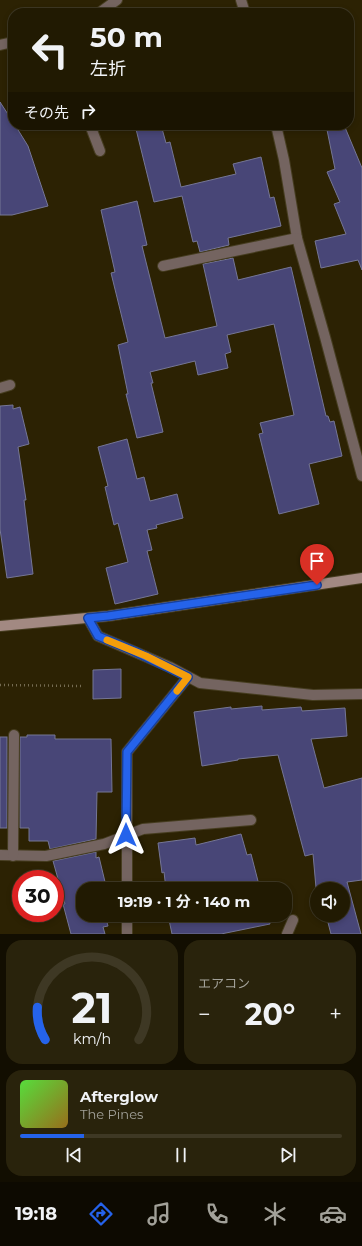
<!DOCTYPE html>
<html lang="ja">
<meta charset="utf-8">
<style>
:root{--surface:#211a02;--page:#29230c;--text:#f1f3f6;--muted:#a2a199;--line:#3e3824;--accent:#2563eb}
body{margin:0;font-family:Montserrat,"Noto Sans JP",sans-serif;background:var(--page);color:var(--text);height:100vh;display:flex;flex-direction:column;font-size:15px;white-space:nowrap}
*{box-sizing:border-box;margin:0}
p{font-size:13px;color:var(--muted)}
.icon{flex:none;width:22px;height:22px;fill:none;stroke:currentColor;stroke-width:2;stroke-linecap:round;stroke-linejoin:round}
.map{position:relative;height:934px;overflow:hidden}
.sheet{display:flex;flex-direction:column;gap:6px;padding:6px;background:#120e01;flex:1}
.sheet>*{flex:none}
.hud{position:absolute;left:8px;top:8px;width:346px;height:122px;border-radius:16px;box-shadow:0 2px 6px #0003,0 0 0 1px var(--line);background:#211a02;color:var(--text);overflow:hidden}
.tools{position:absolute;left:310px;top:882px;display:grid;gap:8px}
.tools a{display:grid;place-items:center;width:40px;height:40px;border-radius:50%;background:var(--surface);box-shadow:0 2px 6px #0003,0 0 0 1px var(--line);font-size:20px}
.speed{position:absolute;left:12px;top:870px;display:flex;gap:8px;font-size:20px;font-weight:700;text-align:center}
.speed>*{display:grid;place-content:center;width:52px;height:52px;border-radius:50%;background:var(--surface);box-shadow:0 2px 6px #0003,0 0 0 1px var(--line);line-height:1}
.speed .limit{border:6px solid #d22;background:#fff;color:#111}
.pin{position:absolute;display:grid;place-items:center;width:34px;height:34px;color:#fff;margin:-41px -17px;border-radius:50% 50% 50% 0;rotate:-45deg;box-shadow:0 0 4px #0007}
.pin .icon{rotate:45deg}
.me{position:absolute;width:44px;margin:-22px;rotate:0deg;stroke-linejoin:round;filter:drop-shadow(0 0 3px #0008)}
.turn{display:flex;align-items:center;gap:14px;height:84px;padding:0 16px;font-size:18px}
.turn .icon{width:52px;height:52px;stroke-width:2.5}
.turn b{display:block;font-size:28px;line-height:34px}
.then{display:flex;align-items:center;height:38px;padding:0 16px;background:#0003;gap:8px;font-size:15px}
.big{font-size:30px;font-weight:700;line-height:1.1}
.sheet .card{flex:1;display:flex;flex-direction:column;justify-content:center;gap:6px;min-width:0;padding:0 14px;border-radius:16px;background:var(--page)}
.sheet .dial{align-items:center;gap:0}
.dial svg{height:104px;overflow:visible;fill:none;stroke:var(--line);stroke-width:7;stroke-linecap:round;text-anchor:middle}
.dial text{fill:var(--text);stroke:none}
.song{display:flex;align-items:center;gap:12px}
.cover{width:48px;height:48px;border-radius:6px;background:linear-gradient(135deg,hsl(110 70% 55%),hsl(40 70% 35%))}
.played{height:4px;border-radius:2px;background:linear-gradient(90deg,var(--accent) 20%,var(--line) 20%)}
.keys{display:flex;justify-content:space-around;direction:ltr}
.heat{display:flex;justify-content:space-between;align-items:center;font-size:22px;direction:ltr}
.sheet .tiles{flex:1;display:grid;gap:6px;grid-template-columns:1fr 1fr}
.card:last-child{grid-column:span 2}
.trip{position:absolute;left:76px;top:882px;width:216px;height:40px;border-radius:16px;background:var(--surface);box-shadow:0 2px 6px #0003,0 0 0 1px var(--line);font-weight:700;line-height:40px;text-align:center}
.tabs{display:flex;height:64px;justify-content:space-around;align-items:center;background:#0d0a01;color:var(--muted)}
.tabs .icon{width:28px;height:28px}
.tabs .current{color:var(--accent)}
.tabs b{font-size:18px;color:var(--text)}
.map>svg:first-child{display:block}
</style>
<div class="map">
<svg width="362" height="934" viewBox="0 0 362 934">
<rect width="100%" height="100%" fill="#2c2203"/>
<!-- building -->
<g fill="#484677" stroke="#757695">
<path d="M0 102 13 122V125H15L28 146 48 206 12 215H0Z"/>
<path d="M135 125H161L166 143 170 142 181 187 236 174 233 164 261 157 270 198 274 197 281 226 228 238 229 245 200 252 197 241 193 242 182 196 154 202Z"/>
<path d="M326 125H344L362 168V270L358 260 321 268 315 241 346 234 334 204 340 202 327 172 335 169Z"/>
<path d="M137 201 147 245 142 246 165 338 217 326 203 264 233 258 238 280 291 267 326 416H328L330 422 334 421 342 456 309 464 319 504 279 514 259 434 263 433 260 423 294 415 274 324 227 335 231 352 225 354 228 368 198 375 195 361 150 372 153 383H151L163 432 137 438 126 394H128L118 345 128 342 111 273 115 272 101 210Z"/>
<path d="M13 405V409L20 407 29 444 18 447 26 500H24L33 574 7 578 0 529V406Z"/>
<path d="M127 439 137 479 144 477 150 501 177 494 183 518 156 525 157 528 147 530 152 550 147 551 158 594 115 604 106 568 128 562 118 523 114 525 105 487 108 486 98 447Z"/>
<path d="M121 669V698L93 699V670Z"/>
<path d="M262 706V710L301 707 302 711 345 708 347 736 311 739 324 788 362 778V880L347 882 361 934H331L326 915H343V889H317V899L313 854 305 856 278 755 238 759V760L202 766 194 712 231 707V709Z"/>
<path d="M27 735H55V739H111L112 792H97L96 839 50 849 48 841H29V828H20V737H27Z"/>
<rect x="0" y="737" width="7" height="91"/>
<path d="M241 834 247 855 251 854 259 885H262L263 889H166L164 872 162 873 158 843 195 838 196 845Z"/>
<path d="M96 852V858L99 857 106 886 98 889H83V915H105L108 926 103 927 105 934H71L63 904H65L53 861Z"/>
<path d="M168 915H268L270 924 221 934H172Z"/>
</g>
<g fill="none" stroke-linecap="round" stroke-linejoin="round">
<defs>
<g id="street">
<path d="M241 0 245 13"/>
<path d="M99 13 117 0"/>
<path d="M0 45 13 42"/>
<path d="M90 125 100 151"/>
<path d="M276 125 284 160 297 238 325 337 362 476"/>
<path d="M163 266 297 238"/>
<path d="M0 388 10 385"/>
<path d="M88 618 98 636 170 667 200 683 313 695 362 694"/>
<path d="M0 855 46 856 104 844 143 829 251 820"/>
<path d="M13 856 14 735"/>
<path d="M127 889V752L188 677"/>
<path d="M127 915V934"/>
<path d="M287 934 293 920"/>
</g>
<path id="secondary" d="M0 626 108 616 362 578"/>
</defs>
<!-- street casing -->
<use href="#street" stroke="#463d20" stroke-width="12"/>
<!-- secondary casing -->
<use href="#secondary" stroke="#463d20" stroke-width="12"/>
<!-- path -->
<path stroke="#746b51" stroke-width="2.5" stroke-dasharray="1 3" stroke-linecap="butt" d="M0 685 81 686"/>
<!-- street -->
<use href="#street" stroke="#746460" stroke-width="10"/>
<!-- secondary -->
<use href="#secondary" stroke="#a28982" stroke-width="10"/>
</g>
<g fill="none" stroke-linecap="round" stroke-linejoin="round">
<defs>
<path id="route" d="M126 835 127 752 188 677 134 651 98 636 88 618 108 616 317 585"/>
</defs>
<!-- route casing -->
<use href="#route" stroke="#184099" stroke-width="10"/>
<!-- route -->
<use href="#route" stroke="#2563eb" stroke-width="7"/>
<!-- slow -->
<path stroke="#f59e0b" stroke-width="7" d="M107 640 146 656 188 677 177 691"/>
</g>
</svg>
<div class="tools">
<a><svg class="icon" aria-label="sound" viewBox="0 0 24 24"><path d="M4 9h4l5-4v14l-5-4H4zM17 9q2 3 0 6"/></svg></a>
</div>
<div class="speed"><div class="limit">30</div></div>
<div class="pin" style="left:317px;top:585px;background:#d93025"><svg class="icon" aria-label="arrive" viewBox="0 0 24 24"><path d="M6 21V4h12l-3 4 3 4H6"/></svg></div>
<svg class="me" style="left:126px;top:835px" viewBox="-20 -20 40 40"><path d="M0-17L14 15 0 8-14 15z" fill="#2563eb" stroke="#fff" stroke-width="4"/></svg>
<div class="trip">19:19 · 1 分 · 140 m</div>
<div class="hud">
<div class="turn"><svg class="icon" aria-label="left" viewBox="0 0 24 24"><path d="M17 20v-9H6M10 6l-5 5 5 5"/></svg><div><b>50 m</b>左折</div></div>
<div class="then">その先<svg class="icon" aria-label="right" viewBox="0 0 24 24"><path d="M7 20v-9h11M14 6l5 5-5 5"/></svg></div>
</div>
</div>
<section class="sheet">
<div class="tiles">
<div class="card dial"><svg viewBox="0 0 100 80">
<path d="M14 69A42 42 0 1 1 86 69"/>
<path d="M14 69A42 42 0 0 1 8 44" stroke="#2563eb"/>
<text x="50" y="56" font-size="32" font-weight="700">21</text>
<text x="50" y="72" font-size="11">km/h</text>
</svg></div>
<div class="card"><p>エアコン</p>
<div class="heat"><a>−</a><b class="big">20°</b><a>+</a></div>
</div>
<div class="card">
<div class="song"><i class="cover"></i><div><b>Afterglow</b><p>The Pines</p></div></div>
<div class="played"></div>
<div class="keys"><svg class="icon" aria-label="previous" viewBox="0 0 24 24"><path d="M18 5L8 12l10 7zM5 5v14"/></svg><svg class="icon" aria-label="pause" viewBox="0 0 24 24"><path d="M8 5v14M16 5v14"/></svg><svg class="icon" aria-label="next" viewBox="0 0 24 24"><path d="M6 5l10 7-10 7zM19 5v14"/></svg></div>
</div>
</div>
</section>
<nav class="tabs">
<b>19:18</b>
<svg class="icon current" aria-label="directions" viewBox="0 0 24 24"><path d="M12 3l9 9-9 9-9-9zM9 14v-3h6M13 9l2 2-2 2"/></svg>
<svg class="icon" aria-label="music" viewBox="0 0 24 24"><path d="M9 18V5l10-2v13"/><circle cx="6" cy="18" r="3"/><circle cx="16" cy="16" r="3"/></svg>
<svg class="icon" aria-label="phone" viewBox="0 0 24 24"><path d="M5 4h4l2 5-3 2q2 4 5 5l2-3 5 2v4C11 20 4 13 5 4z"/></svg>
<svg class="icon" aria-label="climate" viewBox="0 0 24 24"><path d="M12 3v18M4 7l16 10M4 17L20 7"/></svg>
<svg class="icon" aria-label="car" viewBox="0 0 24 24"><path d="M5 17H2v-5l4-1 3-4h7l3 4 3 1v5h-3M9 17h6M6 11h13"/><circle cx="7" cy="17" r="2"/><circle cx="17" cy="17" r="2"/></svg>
</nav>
